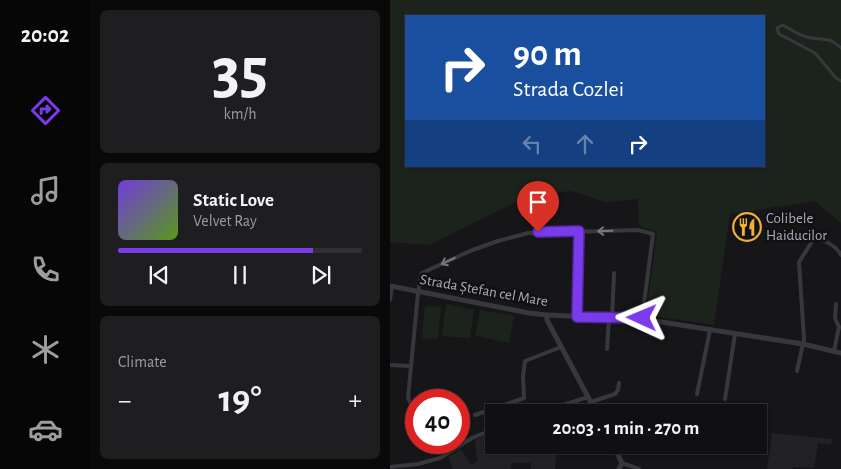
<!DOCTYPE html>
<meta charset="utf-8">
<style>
:root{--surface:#101012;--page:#1e1e20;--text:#f1f3f6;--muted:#9c9d9f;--line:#303032;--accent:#7c3aed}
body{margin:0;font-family:"Alegreya Sans",sans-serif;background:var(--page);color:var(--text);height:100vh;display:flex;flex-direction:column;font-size:19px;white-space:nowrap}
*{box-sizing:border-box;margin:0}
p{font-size:16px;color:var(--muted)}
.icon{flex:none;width:28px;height:28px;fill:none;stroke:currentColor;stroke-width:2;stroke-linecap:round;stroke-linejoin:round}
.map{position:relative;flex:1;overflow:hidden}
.details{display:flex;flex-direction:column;gap:10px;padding:10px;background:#09090a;width:300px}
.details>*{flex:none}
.hud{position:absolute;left:15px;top:15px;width:360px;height:152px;border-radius:0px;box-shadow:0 1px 4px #0004,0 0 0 1px var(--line);background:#1a4fa0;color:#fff;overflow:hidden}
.speed{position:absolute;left:15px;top:389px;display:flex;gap:10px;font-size:25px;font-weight:700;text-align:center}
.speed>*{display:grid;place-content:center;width:65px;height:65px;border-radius:50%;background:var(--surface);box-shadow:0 1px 4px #0004,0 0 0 1px var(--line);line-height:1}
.speed .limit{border:8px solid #d22;background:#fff;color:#111}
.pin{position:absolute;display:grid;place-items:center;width:42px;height:42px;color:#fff;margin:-51px -21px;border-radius:50% 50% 50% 0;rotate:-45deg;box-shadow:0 0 5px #0007}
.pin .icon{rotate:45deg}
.me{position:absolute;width:55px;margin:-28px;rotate:271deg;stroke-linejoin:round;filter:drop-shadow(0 0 4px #0008)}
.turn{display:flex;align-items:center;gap:18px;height:105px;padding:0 25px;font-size:22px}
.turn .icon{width:65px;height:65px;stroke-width:2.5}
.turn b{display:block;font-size:35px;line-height:42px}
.lanes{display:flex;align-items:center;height:48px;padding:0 25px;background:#0003;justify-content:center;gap:25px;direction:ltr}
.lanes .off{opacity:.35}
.big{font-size:38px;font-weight:700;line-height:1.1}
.details .tile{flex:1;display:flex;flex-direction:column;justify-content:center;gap:8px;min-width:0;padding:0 18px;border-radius:8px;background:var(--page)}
.details .dial{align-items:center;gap:0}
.dial b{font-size:65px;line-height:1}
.song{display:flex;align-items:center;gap:15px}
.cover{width:60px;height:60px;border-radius:8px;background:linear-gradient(135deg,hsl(260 70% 55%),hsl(90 70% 35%))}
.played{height:5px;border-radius:2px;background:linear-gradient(90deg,var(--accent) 80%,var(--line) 80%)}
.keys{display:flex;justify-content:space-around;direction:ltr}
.heat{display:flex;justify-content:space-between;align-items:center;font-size:28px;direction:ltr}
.trip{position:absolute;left:95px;top:404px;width:282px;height:50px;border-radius:0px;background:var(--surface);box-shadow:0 1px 4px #0004,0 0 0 1px var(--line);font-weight:700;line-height:50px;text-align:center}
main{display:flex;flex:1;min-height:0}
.dock{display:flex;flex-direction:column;width:90px;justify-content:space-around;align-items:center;background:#060607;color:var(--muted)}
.dock .icon{width:35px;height:35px}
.dock .current{color:var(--accent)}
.dock b{font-size:22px;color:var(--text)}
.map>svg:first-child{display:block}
</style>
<main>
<nav class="dock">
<b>20:02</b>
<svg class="icon current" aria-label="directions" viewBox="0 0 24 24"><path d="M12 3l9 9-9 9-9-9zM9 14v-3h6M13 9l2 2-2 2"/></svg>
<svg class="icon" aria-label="music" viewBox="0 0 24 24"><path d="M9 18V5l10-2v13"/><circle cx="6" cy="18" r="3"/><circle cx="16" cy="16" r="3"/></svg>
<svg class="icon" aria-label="phone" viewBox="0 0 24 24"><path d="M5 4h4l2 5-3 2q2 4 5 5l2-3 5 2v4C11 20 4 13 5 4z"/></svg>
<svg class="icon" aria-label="climate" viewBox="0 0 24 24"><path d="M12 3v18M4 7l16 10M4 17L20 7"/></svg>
<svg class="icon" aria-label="car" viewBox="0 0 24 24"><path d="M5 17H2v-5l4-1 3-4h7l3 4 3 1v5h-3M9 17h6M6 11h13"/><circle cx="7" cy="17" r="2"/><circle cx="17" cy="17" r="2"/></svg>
</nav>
<section class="details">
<div class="tile dial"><b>35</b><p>km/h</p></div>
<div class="tile">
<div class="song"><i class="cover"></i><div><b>Static Love</b><p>Velvet Ray</p></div></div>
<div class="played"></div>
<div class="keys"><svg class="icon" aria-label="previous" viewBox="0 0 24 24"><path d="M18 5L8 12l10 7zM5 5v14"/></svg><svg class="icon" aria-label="pause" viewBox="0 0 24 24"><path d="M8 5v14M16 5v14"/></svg><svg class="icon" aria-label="next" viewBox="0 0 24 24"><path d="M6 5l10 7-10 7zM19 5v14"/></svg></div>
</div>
<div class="tile"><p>Climate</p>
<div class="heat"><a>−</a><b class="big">19°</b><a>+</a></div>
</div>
</section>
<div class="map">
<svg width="451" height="469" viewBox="0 0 451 469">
<rect width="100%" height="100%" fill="#161618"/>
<!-- built -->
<g fill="#222225">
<path d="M382 433 442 439 441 445 428 443 424 468 404 467 403 469H377Z"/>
<path d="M98 434V443H104V445L163 446 166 457 165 469H141V463H122L121 469H63L58 457 71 449 81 465 87 461 85 440Z"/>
</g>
<!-- green -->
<g fill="#1c231d" fill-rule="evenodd">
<path d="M0 0H451V223L425 201 340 214 324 325 256 315 267 232 249 226 248 199 215 202 181 191 140 195 39 245 0 242ZM16 16H374V166H16Z"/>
<path d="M56 304 84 310 80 338 52 336Z"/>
<path d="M35 306 51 307 48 339 32 338Z"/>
<path d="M90 310 124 316 119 343 85 336Z"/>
</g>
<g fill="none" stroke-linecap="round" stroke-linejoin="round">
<!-- pedestrian -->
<path stroke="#37383d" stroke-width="3" d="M451 48C437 36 439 41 422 38 412 37 403 31 393 25L387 28 389 34 425 53 446 78 451 81"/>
<!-- minor -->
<g stroke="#37383d" stroke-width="4">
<path d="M0 300 2 286"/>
<path d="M187 317 189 231"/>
<path d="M222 318 224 273"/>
<path d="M217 349 219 318"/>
<path d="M444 351 449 327 445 318 446 304"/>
<path d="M0 365 20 366"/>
<path d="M407 371 414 339 409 262 423 240C434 238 446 246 451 255"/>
<path d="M307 394 320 330"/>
<path d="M335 399 345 334"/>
<path d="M201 402 225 394 228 390 229 383"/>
<path d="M26 403 20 402 18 398 28 293 31 276 32 273 80 251 108 241 138 233 248 230 263 234 252 319"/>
<path d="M152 412 198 397"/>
<path d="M85 415 134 398 133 376 135 361 171 347"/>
<path d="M232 463 249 469"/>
<path d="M0 467 28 464 50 458 82 438 104 429"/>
</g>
<!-- tertiary -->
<g stroke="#37383d" stroke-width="5">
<path d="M0 286 139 313 157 315 252 319 413 344 451 353"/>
<path d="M157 315V320L206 412"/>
<path d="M223 445 232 463 229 469"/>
</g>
</g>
<!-- one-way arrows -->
<defs><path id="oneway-shaft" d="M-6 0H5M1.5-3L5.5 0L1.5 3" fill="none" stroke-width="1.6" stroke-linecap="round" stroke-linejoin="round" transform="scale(1.25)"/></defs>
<g stroke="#757881">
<use href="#oneway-shaft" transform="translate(215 231) rotate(178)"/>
<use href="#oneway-shaft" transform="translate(58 261) rotate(155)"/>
</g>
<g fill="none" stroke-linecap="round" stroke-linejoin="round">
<defs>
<path id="route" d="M148 232 189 231 187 317 252 318"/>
</defs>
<!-- route casing -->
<use href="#route" stroke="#51269a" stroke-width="12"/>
<!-- route -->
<use href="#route" stroke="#7c3aed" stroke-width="9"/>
</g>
<!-- icons -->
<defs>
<symbol id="restaurant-ring" viewBox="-11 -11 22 22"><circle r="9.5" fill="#111113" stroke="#f2b134" stroke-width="1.5"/><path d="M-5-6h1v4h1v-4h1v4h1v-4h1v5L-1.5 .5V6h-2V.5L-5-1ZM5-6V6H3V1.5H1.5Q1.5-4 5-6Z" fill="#f2b134"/></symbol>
</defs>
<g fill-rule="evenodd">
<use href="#restaurant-ring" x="341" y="211" width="32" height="32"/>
</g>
<g text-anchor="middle" stroke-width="5" stroke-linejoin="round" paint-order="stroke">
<!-- poi labels -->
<g font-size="15" fill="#a8adb8" stroke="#111113" text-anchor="start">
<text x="376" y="223">Colibele<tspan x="376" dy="17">Haiducilor</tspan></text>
</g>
<!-- street labels -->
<g font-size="15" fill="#a8adb8" stroke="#111113">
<text transform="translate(94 290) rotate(10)" y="5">Strada Ștefan cel Mare</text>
</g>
</g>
</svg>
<div class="speed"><div class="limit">40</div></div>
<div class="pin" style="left:148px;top:232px;background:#d93025"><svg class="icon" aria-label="arrive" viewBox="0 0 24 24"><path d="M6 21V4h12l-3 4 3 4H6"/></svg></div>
<svg class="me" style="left:252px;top:318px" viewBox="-20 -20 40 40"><path d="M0-17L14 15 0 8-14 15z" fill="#7c3aed" stroke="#fff" stroke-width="4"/></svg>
<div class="trip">20:03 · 1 min · 270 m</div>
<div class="hud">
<div class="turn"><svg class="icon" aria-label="right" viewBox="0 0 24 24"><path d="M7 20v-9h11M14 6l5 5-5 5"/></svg><div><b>90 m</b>Strada Cozlei</div></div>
<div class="lanes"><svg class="icon off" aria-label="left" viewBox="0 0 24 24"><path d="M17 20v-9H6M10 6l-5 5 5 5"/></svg><svg class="icon off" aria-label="ahead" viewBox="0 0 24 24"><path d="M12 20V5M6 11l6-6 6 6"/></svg><svg class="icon" aria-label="right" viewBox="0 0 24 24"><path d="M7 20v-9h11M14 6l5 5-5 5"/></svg></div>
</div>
</div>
</main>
